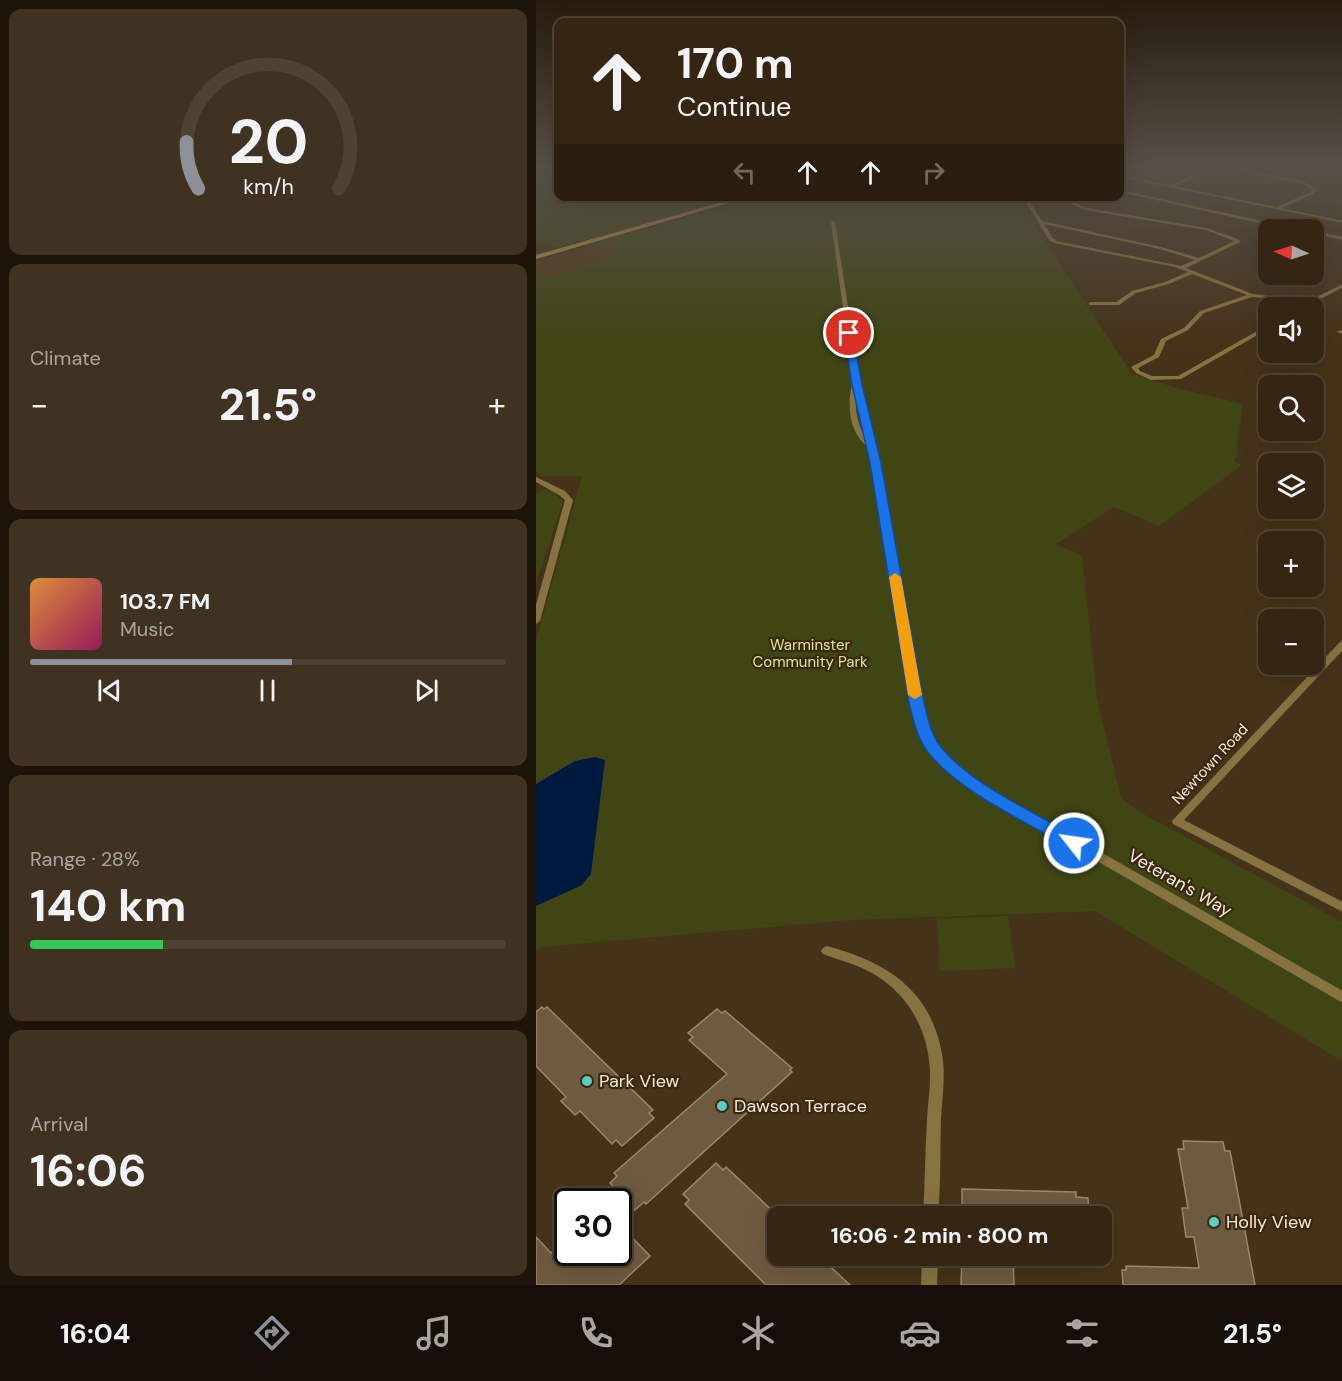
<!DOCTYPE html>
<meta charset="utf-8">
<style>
:root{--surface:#342613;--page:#3f3221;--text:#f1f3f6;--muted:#a9a5a0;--line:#4e4333;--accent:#8c9099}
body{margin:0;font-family:"DM Sans",sans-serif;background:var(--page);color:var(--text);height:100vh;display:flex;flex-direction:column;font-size:22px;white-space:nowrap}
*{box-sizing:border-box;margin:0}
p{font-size:20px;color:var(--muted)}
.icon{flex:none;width:33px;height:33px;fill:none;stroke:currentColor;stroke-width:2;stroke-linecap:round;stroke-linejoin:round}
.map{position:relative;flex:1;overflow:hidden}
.details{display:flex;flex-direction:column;gap:9px;padding:9px;background:#1d150a;width:536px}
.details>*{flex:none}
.top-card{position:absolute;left:18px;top:18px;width:570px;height:183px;border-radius:12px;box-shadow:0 6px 24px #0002,0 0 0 2px var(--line);background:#342613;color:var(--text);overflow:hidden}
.needle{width:39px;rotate:273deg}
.fabs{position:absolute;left:722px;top:219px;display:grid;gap:12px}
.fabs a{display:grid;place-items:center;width:66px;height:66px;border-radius:12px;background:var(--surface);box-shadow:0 6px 24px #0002,0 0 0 2px var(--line);font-size:30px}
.speed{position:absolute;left:18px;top:1188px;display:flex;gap:12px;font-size:30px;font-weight:700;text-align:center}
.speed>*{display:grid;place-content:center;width:78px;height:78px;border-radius:50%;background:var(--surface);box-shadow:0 6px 24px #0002,0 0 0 2px var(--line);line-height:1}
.speed .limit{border:3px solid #111;border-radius:9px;background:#fff;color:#111}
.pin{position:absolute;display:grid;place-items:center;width:51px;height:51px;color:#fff;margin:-26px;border:3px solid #fff;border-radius:50%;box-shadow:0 2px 6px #0007}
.me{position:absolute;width:66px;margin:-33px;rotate:300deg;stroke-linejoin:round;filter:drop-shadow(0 0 4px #0008)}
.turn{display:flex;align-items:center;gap:21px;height:126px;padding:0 24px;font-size:27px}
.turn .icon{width:78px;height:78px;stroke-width:2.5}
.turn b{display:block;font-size:42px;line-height:51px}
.lanes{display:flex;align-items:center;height:57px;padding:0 24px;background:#0003;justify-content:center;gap:30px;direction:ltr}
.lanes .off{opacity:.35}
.big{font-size:45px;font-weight:700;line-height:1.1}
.details .tile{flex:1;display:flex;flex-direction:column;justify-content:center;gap:9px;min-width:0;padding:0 21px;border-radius:12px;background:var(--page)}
.details .dial{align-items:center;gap:0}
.dial svg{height:156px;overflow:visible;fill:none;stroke:var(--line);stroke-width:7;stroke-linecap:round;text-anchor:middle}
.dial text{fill:var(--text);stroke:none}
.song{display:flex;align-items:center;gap:18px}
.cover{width:72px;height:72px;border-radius:9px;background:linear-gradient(135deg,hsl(30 70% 55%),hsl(330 70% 35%))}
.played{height:6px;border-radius:3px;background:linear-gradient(90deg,var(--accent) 55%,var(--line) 55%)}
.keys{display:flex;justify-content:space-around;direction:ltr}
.heat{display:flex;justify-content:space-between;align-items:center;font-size:33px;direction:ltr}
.charge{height:9px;border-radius:4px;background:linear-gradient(90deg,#34c759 28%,var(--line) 0)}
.trip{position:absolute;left:231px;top:1206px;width:345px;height:60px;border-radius:12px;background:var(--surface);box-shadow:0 6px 24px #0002,0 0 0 2px var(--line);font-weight:700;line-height:60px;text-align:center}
.tabs{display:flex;height:96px;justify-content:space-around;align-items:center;background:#150f08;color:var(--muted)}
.tabs .icon{width:42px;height:42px}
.tabs .on{color:var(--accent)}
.tabs b{font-size:27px;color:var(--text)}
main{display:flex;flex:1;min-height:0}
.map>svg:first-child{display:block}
</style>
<main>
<section class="details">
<div class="tile dial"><svg viewBox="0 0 100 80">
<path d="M14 69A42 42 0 1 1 86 69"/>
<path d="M14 69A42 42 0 0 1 8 45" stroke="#8c9099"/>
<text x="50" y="56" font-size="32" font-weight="700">20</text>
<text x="50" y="72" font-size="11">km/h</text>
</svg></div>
<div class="tile"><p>Climate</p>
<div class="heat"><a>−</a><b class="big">21.5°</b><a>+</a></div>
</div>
<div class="tile">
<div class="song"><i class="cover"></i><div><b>103.7 FM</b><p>Music</p></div></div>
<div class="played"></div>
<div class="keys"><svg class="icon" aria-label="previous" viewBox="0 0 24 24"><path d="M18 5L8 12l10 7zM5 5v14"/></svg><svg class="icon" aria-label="pause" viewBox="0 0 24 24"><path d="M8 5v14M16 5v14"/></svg><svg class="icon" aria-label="next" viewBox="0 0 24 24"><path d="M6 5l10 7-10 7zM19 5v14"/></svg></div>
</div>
<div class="tile"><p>Range · 28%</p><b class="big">140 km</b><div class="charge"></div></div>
<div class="tile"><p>Arrival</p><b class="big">16:06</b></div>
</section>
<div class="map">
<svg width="807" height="1285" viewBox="0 0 807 1285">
<rect width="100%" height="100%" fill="#453319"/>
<!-- built -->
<path fill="#503918" d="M57 245 80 252 76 255 8 277 0 274V261Z"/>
<!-- green -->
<g fill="#404514">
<path d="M0 166 22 167V196L123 197 167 209 22 247 0 240Z"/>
<path d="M225 197H480L596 374 641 388 707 404 699 462 706 465 623 526 578 507 520 544 546 556 561 699 585 798 604 812 806 922V1061L559 911 314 920 5 947 0 951V641L46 476H5L0 473V274L9 277 79 253 56 244Z"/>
<path d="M13 488 27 502 0 583V494Z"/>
<path d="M472 916 479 968 404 971 401 919Z"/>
</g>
<!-- water -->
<path fill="#00193f" d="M59 757 69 760 55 874 46 885 0 906V784L39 761Z"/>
<!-- building -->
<g fill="#6e5a40" stroke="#9b866a" stroke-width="1.5">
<path d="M6 1007 8 1009 11 1007 117 1110 113 1113 118 1118 86 1146 80 1140 76 1144 44 1111 39 1115 25 1101 30 1097 0 1066V1012Z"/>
<path d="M181 1009 186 1013 189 1011 256 1068 254 1070 256 1072 110 1204 108 1202 99 1210 74 1183 81 1176 78 1173 191 1074 153 1040 157 1037 152 1033Z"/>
<path d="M647 1141 687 1142 689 1151H694L719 1285H587L586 1270H590V1266L663 1268 658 1237H650L646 1208H652L642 1149H648Z"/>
<path d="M180 1163 187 1170 190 1167 242 1216V1256H283L314 1285H230L149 1204 153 1200 147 1194Z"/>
<path d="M426 1189 540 1192V1197L552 1198 553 1216H426Z"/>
<path d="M32 1219V1252H82V1223L114 1256 83 1285H0V1237L15 1253 26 1242 17 1232Z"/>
<path d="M426 1256H477L478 1285H425Z"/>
</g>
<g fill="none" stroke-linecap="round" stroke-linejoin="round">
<!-- street -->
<g fill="#877341" fill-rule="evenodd">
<path d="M683 166H689L766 181 781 189 777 194 746 208 807 221V223L584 177V175L633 185ZM685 168 764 183 777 189 775 192 741 207 638 186Z"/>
<path d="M584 190 763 229 765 230H754L584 192Z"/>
<path d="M486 196H490L506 221 625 247 663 258 698 241 670 230 548 210 519 196H526L551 208 671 228 704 240V242L650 268 717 294 742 297 762 306 807 284V287L768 308H756L739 299 716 297 668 313 652 330 630 341 623 357 602 368 604 371 616 376H642L730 326 732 325V329L645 379 615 380 600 373 595 367 618 355 625 339 648 328 664 311 711 295 656 274 633 284 600 293 583 305H553V303L555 302H580L596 291 629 282 652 272 639 267 518 243 513 240ZM508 224 624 249 659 260 645 266 521 241 517 238Z"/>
<path d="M297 221 299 222 323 379 344 463 385 703C396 738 408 760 439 780L807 991V1003L431 786C401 765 386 738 375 703L333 448C311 431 311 404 317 379L295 222ZM320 394 331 439C321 425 319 411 320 394Z"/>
<path d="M777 231 807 237V240L777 233Z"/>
<path d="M807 330V334L801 332 802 331Z"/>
<path d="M0 477 29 491 37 500 4 621 0 624V605L29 500 23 495 0 482Z"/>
<path d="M807 641V650L648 820 807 902V912L637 824 636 821 804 642Z"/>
<path d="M291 946C353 963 397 991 407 1060 409 1080 406 1100 405 1120 404 1152 405 1184 402 1216H387C389 1184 389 1152 391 1119 392 1100 396 1079 393 1060 388 1019 364 985 326 968 313 962 300 959 287 954L285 951 287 948Z"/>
<path d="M386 1256H402L401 1285H385Z"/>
</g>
<!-- secondary -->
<path fill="#b4943f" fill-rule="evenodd" d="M207 196H217L0 259V255Z"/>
</g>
<!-- sky -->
<linearGradient id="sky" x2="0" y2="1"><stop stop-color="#261c0e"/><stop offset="0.48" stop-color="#565049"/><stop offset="1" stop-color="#565049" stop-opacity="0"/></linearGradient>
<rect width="807" height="346" fill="url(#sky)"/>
<!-- route -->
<path fill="#1a73e8" stroke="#114b97" stroke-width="1.5" d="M313 330 317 333 325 380 345 463 388 703C392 718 395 735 405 747 434 784 502 814 544 839L547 843 544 847 538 849 533 847C490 822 420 790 391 751 381 737 377 719 373 703L334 463 315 380 309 333Z"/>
<!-- slow -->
<path fill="#f59e0b" d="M359 573 365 577 386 695 379 699 372 695 353 577Z"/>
<!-- markers -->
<g fill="#57cec2" stroke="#3b290f" stroke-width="2">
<circle cx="51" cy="1081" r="6"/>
<circle cx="186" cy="1106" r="6"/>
<circle cx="678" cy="1222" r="6"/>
</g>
<g text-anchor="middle" stroke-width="4.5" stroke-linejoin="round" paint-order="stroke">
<!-- park labels -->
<g font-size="15" fill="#ddea80" stroke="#3b290f">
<text x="274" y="650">Warminster<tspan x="274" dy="17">Community Park</tspan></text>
</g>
<!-- street labels -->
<g font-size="15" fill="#f5e9da" stroke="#3b290f">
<text transform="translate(674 764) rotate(-47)" y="5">Newtown Road</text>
</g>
<!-- near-street labels -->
<g font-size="18" fill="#f5e9da" stroke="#3b290f">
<text transform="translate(644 883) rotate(30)" y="6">Veteran's Way</text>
</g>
<!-- near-poi labels -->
<g font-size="18" fill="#f5e9da" stroke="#3b290f" text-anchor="start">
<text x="63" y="1087">Park View</text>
<text x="198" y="1112">Dawson Terrace</text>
<text x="690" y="1228">Holly View</text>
</g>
</g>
</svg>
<div class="fabs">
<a><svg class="needle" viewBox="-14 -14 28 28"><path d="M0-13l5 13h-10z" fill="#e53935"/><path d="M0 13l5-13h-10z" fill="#a9a5a0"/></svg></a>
<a><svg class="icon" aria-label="sound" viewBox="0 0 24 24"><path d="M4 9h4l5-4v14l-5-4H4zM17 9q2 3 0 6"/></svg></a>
<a><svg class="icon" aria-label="search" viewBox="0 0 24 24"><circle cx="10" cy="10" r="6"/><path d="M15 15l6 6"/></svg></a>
<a><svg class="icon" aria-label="layers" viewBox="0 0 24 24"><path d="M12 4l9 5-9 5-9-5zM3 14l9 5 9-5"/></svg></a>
<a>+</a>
<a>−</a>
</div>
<div class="speed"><div class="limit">30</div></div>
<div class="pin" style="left:313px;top:333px;background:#d93025"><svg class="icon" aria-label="arrive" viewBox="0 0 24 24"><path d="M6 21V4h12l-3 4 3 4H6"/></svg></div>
<svg class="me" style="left:538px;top:843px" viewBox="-20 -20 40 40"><circle r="17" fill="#1a73e8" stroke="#fff" stroke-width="3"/><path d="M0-11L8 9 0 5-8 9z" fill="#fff"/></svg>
<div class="trip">16:06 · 2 min · 800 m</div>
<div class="top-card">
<div class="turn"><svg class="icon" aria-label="ahead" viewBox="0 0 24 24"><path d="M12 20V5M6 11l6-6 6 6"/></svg><div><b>170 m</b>Continue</div></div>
<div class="lanes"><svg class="icon off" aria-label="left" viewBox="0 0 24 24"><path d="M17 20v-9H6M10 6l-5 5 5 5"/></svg><svg class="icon" aria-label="ahead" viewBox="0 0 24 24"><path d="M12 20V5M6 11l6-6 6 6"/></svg><svg class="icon" aria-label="ahead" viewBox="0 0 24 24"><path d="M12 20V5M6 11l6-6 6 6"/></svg><svg class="icon off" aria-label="right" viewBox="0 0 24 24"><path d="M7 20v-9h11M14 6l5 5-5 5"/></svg></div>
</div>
</div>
</main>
<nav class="tabs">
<b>16:04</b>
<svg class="icon on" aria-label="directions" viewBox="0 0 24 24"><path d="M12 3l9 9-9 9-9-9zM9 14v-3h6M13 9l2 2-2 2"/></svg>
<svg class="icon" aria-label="music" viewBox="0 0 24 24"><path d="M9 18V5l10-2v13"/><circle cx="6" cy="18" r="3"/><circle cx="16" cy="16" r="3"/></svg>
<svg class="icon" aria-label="phone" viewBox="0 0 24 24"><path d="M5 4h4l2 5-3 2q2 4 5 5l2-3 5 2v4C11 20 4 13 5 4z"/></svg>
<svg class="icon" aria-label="climate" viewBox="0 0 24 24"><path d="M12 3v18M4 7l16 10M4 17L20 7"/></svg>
<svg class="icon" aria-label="car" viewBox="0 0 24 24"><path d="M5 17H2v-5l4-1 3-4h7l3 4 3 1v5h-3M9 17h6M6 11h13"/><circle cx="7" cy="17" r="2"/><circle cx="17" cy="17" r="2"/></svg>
<svg class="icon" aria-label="filters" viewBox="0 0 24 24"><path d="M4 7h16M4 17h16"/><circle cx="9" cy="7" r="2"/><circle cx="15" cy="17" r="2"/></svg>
<b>21.5°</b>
</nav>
